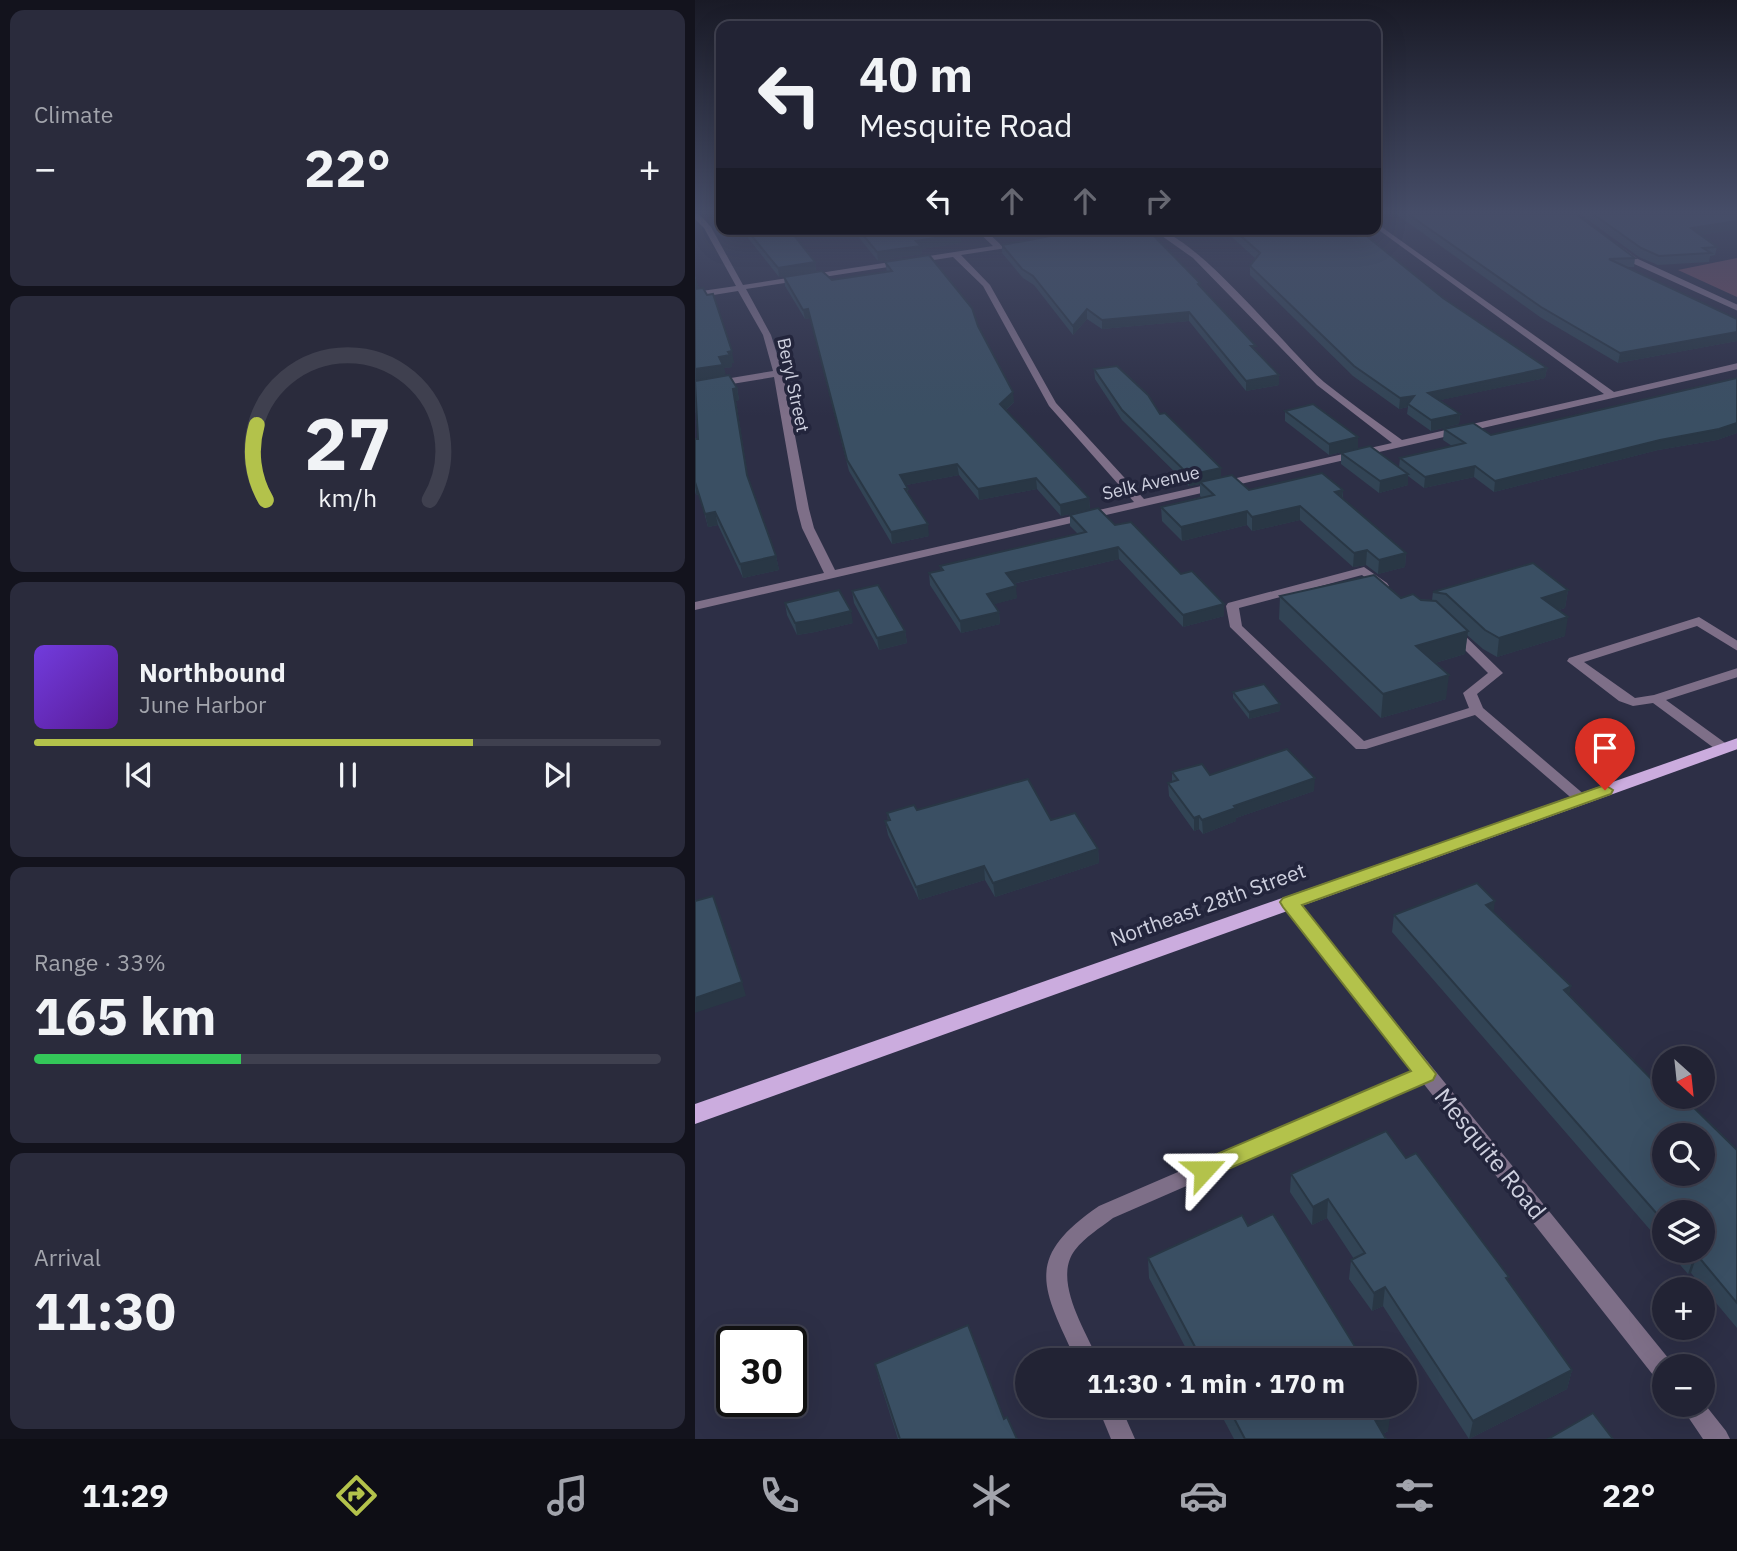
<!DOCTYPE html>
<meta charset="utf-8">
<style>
:root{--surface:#222334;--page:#2a2b3c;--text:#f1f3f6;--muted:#a2a4ac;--line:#3f404f;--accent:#b3c24b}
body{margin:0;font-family:"IBM Plex Sans",sans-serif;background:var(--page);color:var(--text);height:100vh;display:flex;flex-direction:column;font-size:26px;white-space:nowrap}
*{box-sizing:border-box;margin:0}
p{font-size:23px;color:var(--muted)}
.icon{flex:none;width:38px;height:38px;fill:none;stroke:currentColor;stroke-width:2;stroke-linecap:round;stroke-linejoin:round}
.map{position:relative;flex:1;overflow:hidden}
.panel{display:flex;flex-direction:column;gap:10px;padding:10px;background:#13131d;width:695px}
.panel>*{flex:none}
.top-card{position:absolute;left:21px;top:21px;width:665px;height:214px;border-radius:14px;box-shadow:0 7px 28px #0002,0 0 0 2px var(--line);background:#222334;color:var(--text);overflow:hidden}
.needle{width:46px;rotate:153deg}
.fabs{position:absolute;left:957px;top:1046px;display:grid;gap:14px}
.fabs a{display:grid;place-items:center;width:63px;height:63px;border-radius:50%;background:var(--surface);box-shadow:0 7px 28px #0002,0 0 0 2px var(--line);font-size:35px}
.speed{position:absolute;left:21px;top:1326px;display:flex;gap:14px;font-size:35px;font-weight:700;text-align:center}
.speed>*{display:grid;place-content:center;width:91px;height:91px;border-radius:50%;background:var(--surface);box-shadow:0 7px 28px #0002,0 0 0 2px var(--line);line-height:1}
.speed .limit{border:4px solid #111;border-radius:10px;background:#fff;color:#111}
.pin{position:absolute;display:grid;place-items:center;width:60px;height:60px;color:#fff;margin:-72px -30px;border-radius:50% 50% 50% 0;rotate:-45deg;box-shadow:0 0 7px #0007}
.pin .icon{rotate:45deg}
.me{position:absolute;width:77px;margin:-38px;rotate:66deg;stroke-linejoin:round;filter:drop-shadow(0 0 5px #0008)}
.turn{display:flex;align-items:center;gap:24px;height:147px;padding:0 28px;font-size:32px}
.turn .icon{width:91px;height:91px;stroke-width:2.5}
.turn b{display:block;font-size:49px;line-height:60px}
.lanes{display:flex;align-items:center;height:66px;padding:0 28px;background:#0003;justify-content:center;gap:35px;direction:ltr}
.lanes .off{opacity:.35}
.big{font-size:52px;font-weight:700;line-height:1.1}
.panel .widget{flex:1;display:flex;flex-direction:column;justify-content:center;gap:10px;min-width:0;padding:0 24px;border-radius:14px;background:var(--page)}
.panel .dial{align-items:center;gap:0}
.dial svg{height:182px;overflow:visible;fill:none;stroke:var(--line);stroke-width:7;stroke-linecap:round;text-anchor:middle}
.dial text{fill:var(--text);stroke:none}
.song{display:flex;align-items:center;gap:21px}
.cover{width:84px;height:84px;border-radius:10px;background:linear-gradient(135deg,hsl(260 70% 55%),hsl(270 70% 35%))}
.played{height:7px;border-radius:4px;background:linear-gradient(90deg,var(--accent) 70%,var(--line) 70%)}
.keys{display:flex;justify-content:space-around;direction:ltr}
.heat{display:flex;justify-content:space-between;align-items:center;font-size:38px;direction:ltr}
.charge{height:10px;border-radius:5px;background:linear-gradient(90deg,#34c759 33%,var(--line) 0)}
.trip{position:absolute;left:320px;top:1348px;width:402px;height:70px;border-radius:35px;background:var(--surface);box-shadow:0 7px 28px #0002,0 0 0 2px var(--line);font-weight:700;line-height:70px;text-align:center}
.dock{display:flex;height:112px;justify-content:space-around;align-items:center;background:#0e0e15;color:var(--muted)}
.dock .icon{width:49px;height:49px}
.dock .on{color:var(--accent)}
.dock b{font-size:32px;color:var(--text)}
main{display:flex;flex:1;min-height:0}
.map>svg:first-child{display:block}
</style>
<main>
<section class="panel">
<div class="widget"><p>Climate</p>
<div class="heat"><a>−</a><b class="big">22°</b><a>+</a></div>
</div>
<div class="widget dial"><svg viewBox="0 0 100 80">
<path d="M14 69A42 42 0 1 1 86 69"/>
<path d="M14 69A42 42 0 0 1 10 36" stroke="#b3c24b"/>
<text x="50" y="56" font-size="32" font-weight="700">27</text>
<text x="50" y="72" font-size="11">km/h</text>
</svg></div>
<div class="widget">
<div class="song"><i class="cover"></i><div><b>Northbound</b><p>June Harbor</p></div></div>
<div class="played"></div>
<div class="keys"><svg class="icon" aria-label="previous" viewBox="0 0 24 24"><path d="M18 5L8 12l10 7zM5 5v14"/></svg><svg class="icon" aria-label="pause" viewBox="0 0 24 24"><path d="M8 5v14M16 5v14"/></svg><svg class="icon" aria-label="next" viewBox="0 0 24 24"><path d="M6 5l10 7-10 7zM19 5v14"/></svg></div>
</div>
<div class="widget"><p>Range · 33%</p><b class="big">165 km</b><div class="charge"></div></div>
<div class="widget"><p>Arrival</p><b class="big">11:30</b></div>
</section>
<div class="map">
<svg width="1043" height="1439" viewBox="0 0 1043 1439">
<rect width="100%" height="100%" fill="#2d2f46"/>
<!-- green -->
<path fill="#714c61" d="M1042 258V297L983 270Z"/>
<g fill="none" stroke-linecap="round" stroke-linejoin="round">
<!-- lane -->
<g fill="#7e6f88" fill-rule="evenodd">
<path d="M669 567 692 583 694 586 692 589H684L667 575 544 608 547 626 669 741 774 708 768 693 793 673 752 632 753 629H763L808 673 782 694 788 708 891 796 894 799 891 802H881L780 715 671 749H661L535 627 531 606 533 603Z"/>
<path d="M1004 617 1043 641V651L1002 626 889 662 940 698 959 695 1043 668V677L971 700 1033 745 1035 748 1033 751H1023L958 703 938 706 924 701 872 661 874 658Z"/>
</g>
<!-- street -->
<g fill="#7e6f88" fill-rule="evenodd">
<path d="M0 214H4L16 227 48 285 298 246 280 229H289L306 245 327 242 328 244 324 246 266 255 295 285 361 403 449 499 697 443 622 385 498 258 457 229C497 229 594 352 629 382 654 402 681 421 707 440L909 394 681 228V223L919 392 1043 363V369L0 610V602L129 573 107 528 102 509 79 377 0 390V384L78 371 68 335 43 291 0 298V292L41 286 9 228 0 219ZM258 257 288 286 354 406 439 502 140 570 119 528 114 509 88 373 76 335 51 289Z"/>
<path d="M922 248H928L943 259 1043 305V311L937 263 922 252Z"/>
<path d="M594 896 600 898 978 1364 979 1367H970V1383L962 1380 728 1083 418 1218C405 1228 390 1237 380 1250 357 1280 391 1331 403 1360H381C347 1287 328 1258 404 1206L718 1071 588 906 586 902 588 898Z"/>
<path d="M1008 1402 1031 1431 1035 1439H1008L985 1405H1008Z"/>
<path d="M402 1405H425L440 1439H416Z"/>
</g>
<!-- primary -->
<path fill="#cbacde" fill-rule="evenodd" d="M1043 738V749L0 1124V1104Z"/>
</g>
<!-- wall -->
<g fill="#324455">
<path d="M701 214H881L940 258 939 267H930L1042 319V341L923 363 845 317Z"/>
<path d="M885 214H1042V229L1006 235 1022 247 1020 255 1015 256 1014 262 963 265 944 257Z"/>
<path d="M46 229H94L120 262 121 271 84 277Z"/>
<path d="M157 229H259L265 234 266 243 226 249 227 254 183 261Z"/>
<path d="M319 229H389L330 238Z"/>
<path d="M528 229H663L748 298 852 368 850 378 745 400 765 414 764 424 736 431 712 414 713 407 704 409 658 376 555 275V266L561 259Z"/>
<path d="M307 245 505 283V286L561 352 584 385 551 391 494 321 407 329 392 319 378 335 339 285 328 278 307 253Z"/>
<path d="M190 262 283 326 319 402 311 410 394 498 395 509 366 516 342 489 284 500 264 475 211 485 214 496 234 536 197 544 154 471 115 318 110 319 90 286 89 277 137 280 192 272Z"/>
<path d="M0 276 4 289 39 363H37V367L29 368 30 376 42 388 44 400 41 401 53 478 81 556 84 570 48 578 23 525 13 527 4 494 1 495 0 491V439H3L0 403Z"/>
<path d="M399 369 465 414 526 477 554 490H648V499L711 553 710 567 683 574 671 565 658 567 605 520 557 531 552 525 487 541 467 521 466 507 506 497 505 496V484L494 486 427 420 400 379Z"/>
<path d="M1042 378V433L1022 440 963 450 799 492 779 477 729 488 713 476V485L684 493 646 464V453L704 467 705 458 757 446 748 440 749 429 796 435Z"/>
<path d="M590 411 663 437V448L634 455 590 421Z"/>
<path d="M375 515 420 525 486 574 529 616 488 627 424 559 318 584 322 598 299 604 304 612 305 624 266 633 235 585 234 573 246 570 245 566 383 534 375 526Z"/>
<path d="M873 590 870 608 864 610 870 636 802 657 788 649 772 635 770 654 740 663 751 699 686 718 584 619 585 596 706 598 737 600 738 592Z"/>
<path d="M157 591 210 631 212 643 184 650 159 603Z"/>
<path d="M90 603 158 623 120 632 102 635 92 615Z"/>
<path d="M538 692 585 704V711L554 719 538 698Z"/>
<path d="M477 772 515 775 619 791 541 818V821L508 834 504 829 499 831 474 796 473 783 477 782Z"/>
<path d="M222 810 356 820 403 849 404 863 300 897 290 880 224 900 193 835 190 821 193 820 192 813Z"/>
<path d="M799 912 874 995 980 1104 1042 1150V1328L996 1273 993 1274 973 1251H1008L970 1213V1247L697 932 699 915Z"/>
<path d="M711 1158 813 1281 877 1370 872 1389 774 1439 688 1306 677 1311 654 1279 656 1260 659 1259 632 1218 617 1225 595 1192 596 1174Z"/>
<path d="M553 1226 664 1353V1360H497L454 1278 453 1258Z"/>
<path d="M180 1364 309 1419 322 1439H203L185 1383Z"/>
<path d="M521 1405H691L693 1431 688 1434 691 1439H539Z"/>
</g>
<!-- shaded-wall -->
<g fill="#293745">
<path d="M1042 221V229L994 237 996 228Z"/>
<path d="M334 229H389L330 238V230Z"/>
<path d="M265 234 266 243 226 249 227 254 183 261 182 252 221 241Z"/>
<path d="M120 262 121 271 84 277 83 268Z"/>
<path d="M1 278 4 289 0 290V279Z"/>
<path d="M113 309 115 318 110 319 108 310Z"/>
<path d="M392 309V319L378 335V326Z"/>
<path d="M494 312V321L407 329V320Z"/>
<path d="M1042 332V341L923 363 925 353Z"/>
<path d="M37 351 39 363H37V367L29 368 31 376 0 381V369L33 352Z"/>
<path d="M852 368 850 378 732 403 733 393Z"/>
<path d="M584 375V385L551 391V381Z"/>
<path d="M42 388 44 400 41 401 54 488 38 389Z"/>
<path d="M318 392 319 402 306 414 305 404Z"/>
<path d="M719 396 713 404V407L704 409 705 398Z"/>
<path d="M765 414 764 424 736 431V420Z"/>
<path d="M1042 423V433L1022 440 963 450 799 492 800 481 965 440Z"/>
<path d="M663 437V448L634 455V444Z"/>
<path d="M262 464 264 475 206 486 205 475Z"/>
<path d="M780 466 779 477 729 488 730 477Z"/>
<path d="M526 468V479L505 482V484L494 486V475Z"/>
<path d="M713 474V485L684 493 685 481Z"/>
<path d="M341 478 342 489 284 500 283 489Z"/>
<path d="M0 482H1L4 494 1 495Z"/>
<path d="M648 490 647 504 640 492Z"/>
<path d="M394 498 395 509 366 516 365 505Z"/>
<path d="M605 506V520L557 531V517Z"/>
<path d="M552 511V525L487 541 486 527Z"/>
<path d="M20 512 23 525 13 527 10 514Z"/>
<path d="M233 524 234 536 197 544 196 532Z"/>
<path d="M423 547 424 559 312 585 311 573Z"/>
<path d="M672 550 671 565 658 567 659 553Z"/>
<path d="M711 553 710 567 683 574 684 560Z"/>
<path d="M81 556 84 570 48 578 45 564Z"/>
<path d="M321 586 322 598 293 606 292 594Z"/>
<path d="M873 590 870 608 844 616 847 598Z"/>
<path d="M529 604V616L488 627V615Z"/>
<path d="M156 611 158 623 120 632 102 635 100 623Z"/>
<path d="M304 612 305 624 266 633 265 621Z"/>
<path d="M873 617 870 636 802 657 804 638Z"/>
<path d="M210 631 212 643 184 650 182 638Z"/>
<path d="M773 631 770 654 719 669 721 646Z"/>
<path d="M754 675 751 699 686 718 688 694Z"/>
<path d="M585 704V711L554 719V712Z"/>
<path d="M620 778 619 791 541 818V821L508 834 507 820 539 806Z"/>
<path d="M504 816V829L499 831V818Z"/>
<path d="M403 849 404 863 300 897 298 883Z"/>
<path d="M289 866 290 880 224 900 221 887Z"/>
<path d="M800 901 798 918 791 905Z"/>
<path d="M47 982 51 996 0 1013V998Z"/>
<path d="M876 986 873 1004 869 990Z"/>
<path d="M633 1199 632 1218 617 1225 618 1207Z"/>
<path d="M1002 1255 996 1273 993 1274 999 1256Z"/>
<path d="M690 1287 688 1306 677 1311 679 1293Z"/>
<path d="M664 1353V1360H659V1355Z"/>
<path d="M877 1370 872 1389 774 1439 778 1421Z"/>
<path d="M696 1412 693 1431 678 1439 680 1420Z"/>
</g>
<!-- building -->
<g fill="#3a4f63" stroke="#293745" stroke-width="2" fill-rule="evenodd">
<path d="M713 214H881L940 258 914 259 1042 319V332L925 353 846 307Z"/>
<path d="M898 214H1042V221L996 228 1022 247 1008 248 1016 253 964 256 946 248Z"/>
<path d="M51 229H94L120 262 83 268Z"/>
<path d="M163 229H259L265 234 221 241 226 246 182 252Z"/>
<path d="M393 229H452L505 283 503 284 561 346H556L584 375 551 381 494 312 407 320 392 309 378 326 338 276 327 269 307 245Z"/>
<path d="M538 229H663L748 298 852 368 733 393 765 414 736 420 713 404 719 396 705 398 659 366 555 266 565 253Z"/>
<path d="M234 255 277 308 283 326 318 392 305 404 394 498 365 505 341 478 283 489 262 464 205 475 213 489H210L233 524 196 532 152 460 113 309 108 310 89 277 127 271 137 280 197 271 190 262Z"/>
<path d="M8 288 12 295 18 294 37 351 33 352 35 355 24 357 28 365 0 369V289Z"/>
<path d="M422 366 453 395 465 414 470 413 526 468 494 475 427 410 399 369Z"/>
<path d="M34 375 42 388 38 389 52 475 81 556 45 564 20 512 10 514 0 482V439H3L0 381Z"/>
<path d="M1042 378V423L1024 429 965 440 800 481 780 466 730 477 705 458 770 443 749 429 778 423 796 435Z"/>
<path d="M618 404 663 437 634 444 590 411Z"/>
<path d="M675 446 713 474 685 481 646 453Z"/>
<path d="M627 473 648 490 640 492 711 553 684 560 672 550 659 553 605 506 557 517 552 511 486 527 466 507 519 495 505 482 537 475 554 490Z"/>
<path d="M403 508 420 525 436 522 486 574 497 571 529 604 488 615 423 547 311 573 321 586 292 594 304 612 265 621 234 573 248 570 245 566 391 532 375 515Z"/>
<path d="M838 563 873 590 847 598 873 617 804 638 790 630 751 594 738 592Z"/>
<path d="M679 575 706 598 718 594 726 600 741 601 773 631 721 646 754 675 688 694 585 596Z"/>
<path d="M183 585 210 631 182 638 157 591Z"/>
<path d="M144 590 156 611 118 620 100 623 90 603Z"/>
<path d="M569 684 585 704 554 712 538 692Z"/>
<path d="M592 749 620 778 539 806 541 808 507 820 504 816 499 818 473 783 483 780 477 772 507 764 515 775Z"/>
<path d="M333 779 356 820 380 813 403 849 298 883 289 866 221 887 190 821 195 820 192 813 219 805 222 810Z"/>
<path d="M782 883 800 901 791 905 876 986 869 990 970 1093V1097H974L980 1104 990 1099 1042 1150V1303L1002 1255 999 1256 994 1251H1008V1213H970V1223L699 915ZM970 1136H1008V1174H970Z"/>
<path d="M18 896 47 982 0 998V901Z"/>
<path d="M691 1131 711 1158 721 1153 814 1277 811 1278 877 1370 778 1421 690 1287 679 1293 656 1260 670 1253 633 1199 618 1207 596 1174Z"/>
<path d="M578 1214 664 1353 659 1355 662 1360H507L453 1258 547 1215 553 1226Z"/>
<path d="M273 1325 309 1419 312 1417 322 1439H205L180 1364Z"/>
<path d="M532 1405H691L696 1412 680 1420 691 1439H550Z"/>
<path d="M898 1413 918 1439H853Z"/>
</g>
<!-- sky -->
<linearGradient id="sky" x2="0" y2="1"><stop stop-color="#191a26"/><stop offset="0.51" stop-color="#464d68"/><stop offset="1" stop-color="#464d68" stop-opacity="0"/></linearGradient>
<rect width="1043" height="416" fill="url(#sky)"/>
<!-- route -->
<path fill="#b3c24b" stroke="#747e31" stroke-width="2" d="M910 785 918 790 916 794 607 905 741 1074 738 1080 517 1176 509 1179 501 1176 498 1170 501 1163 716 1071 588 907 585 902 588 898Z"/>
<g text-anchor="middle" stroke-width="7" stroke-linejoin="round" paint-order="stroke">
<!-- far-street labels -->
<g font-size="18" fill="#ced0df" stroke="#23253c">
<text transform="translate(98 385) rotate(78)" y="6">Beryl Street</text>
<text transform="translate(456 483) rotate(-13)" y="6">Selk Avenue</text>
</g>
<!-- street labels -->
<g font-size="21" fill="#ced0df" stroke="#23253c">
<text transform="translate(513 905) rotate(-20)" y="7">Northeast 28th Street</text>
</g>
<!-- near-street labels -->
<g font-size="24" fill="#ced0df" stroke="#23253c">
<text transform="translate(795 1154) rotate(51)" y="8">Mesquite Road</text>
</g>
</g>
</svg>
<div class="fabs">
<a><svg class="needle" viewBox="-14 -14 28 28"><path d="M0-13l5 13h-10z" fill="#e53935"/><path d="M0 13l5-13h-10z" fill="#a2a4ac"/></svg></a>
<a><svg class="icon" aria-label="search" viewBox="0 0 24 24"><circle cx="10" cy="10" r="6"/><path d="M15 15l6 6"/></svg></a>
<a><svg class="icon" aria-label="layers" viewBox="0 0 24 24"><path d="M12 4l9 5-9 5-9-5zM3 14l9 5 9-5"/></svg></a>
<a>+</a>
<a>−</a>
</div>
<div class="speed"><div class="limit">30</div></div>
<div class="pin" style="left:910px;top:790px;background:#d93025"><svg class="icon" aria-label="arrive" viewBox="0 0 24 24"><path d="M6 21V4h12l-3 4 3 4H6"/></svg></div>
<svg class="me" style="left:509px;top:1170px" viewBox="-20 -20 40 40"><path d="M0-17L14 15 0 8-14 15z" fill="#b3c24b" stroke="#fff" stroke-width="4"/></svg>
<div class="trip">11:30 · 1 min · 170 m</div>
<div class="top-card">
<div class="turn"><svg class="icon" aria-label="left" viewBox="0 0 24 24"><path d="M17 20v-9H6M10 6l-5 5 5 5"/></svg><div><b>40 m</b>Mesquite Road</div></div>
<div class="lanes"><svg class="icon" aria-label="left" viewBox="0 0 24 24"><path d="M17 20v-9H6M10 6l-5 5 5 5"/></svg><svg class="icon off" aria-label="ahead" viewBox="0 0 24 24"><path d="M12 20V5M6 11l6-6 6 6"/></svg><svg class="icon off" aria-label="ahead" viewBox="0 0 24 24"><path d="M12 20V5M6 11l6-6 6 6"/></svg><svg class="icon off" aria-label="right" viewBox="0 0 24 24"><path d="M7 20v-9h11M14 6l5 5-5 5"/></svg></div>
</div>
</div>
</main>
<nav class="dock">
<b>11:29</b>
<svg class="icon on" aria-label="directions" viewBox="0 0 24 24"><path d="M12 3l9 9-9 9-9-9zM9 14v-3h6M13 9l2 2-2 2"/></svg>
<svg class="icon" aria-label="music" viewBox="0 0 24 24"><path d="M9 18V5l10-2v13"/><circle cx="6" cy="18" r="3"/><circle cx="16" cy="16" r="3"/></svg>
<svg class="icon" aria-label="phone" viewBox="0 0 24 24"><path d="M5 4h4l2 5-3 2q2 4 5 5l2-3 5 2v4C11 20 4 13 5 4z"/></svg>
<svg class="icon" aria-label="climate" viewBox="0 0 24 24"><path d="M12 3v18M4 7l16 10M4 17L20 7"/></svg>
<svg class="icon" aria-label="car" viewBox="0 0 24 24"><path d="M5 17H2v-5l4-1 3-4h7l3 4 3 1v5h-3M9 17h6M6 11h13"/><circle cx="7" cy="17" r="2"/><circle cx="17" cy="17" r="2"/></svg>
<svg class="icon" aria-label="filters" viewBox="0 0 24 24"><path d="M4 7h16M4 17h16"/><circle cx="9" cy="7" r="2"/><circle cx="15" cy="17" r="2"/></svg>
<b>22°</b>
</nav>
